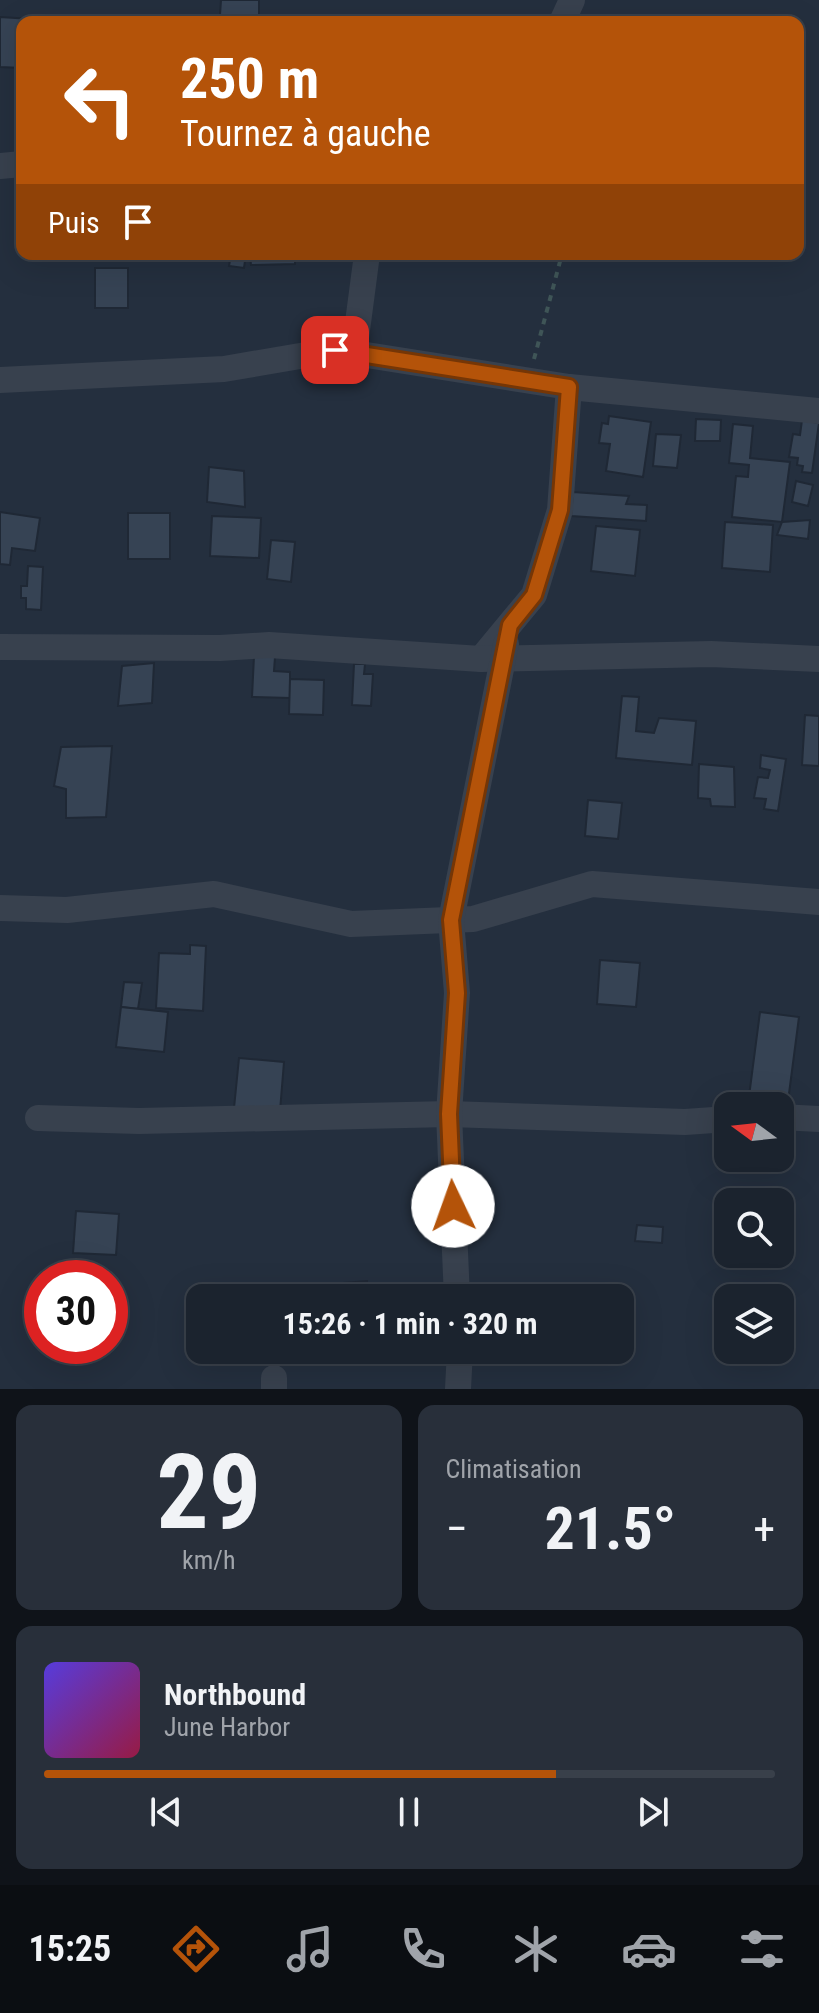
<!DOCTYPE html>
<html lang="fr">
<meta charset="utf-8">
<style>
:root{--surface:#1b232e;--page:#282f3a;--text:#f1f3f6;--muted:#a0a4aa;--line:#39404a;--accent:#b45309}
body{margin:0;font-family:"Roboto Condensed",sans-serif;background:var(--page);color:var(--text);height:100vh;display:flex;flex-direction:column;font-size:30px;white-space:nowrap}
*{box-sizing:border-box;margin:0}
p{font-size:26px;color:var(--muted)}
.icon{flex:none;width:44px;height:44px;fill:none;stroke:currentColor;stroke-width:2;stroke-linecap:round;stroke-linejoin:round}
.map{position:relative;height:1389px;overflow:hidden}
.drawer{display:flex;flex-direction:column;gap:16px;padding:16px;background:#0f1319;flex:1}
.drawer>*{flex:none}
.hud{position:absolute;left:16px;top:16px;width:788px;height:244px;border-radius:16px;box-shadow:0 8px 32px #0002,0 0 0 2px var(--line);background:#b45309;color:#fff;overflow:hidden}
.needle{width:52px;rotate:285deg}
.controls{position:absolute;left:714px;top:1092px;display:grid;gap:16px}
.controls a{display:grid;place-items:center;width:80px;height:80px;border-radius:16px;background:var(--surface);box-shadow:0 8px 32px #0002,0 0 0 2px var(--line);font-size:40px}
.speed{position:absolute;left:24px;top:1260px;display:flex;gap:16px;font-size:40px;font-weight:700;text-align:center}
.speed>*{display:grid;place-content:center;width:104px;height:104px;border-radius:50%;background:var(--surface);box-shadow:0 8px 32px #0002,0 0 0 2px var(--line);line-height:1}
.speed .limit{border:12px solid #d22;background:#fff;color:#111}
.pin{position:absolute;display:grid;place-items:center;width:68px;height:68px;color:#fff;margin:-34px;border-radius:16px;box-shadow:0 4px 12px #0006}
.me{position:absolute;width:88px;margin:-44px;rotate:357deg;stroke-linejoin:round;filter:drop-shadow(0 0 6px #0008)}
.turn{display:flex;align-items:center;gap:28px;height:168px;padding:0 32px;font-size:36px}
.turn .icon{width:104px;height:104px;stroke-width:2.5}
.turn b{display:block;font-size:56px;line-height:68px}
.then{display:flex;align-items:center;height:76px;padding:0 32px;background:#0003;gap:16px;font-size:30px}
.big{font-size:60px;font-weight:700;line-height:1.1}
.drawer .tile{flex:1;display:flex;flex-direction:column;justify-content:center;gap:12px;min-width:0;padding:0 28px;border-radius:16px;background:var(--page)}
.drawer .dial{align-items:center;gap:0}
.dial b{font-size:104px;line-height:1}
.song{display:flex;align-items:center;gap:24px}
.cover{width:96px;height:96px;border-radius:12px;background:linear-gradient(135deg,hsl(250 70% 55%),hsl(340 70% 35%))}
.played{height:8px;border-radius:4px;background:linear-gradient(90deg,var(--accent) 70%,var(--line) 70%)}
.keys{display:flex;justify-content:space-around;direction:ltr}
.heat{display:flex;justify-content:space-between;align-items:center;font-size:44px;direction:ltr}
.drawer .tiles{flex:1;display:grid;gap:16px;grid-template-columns:1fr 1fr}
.tile:last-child{grid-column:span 2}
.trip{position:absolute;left:186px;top:1284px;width:448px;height:80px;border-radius:16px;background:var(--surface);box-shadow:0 8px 32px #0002,0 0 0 2px var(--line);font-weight:700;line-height:80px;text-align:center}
.menu{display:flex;height:128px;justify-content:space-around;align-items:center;background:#0b0e12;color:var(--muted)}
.menu .icon{width:56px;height:56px}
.menu .active{color:var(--accent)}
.menu b{font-size:36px;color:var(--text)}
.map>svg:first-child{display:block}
</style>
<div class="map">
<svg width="819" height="1389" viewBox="0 0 819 1389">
<rect width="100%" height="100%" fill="#242f3e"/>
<!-- building -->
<g fill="#364354" stroke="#1f2835" stroke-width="2">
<path d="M221 0H259V16L220 15Z"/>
<path d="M0 17 31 19V22H22V68L0 67Z"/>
<path d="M216 17 264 20V22H216Z"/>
<path d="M231 254H246L244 268 229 266Z"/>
<path d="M250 254H295V264L251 265Z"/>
<rect x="95" y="268" width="33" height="40"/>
<path d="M609 416 651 422 643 477 606 471 610 444 599 443 602 423 608 424Z"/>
<path d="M696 419 721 420 720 441H695Z"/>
<path d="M802 420 819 423 812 473 802 472 803 466 797 465 798 458 789 457 793 434 800 435Z"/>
<path d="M733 424 753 426 750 458 790 462 782 522 732 517 736 476 748 477 749 465 729 463Z"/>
<path d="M656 434 681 435 677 468 653 466Z"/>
<path d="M209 467 244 471 245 507 207 502Z"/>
<path d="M796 481 813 485 808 506 792 502Z"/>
<path d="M573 492 629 496 626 504 647 505 646 521 571 516Z"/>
<path d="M0 512 40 518 35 551 12 548 10 565 0 564Z"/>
<rect x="128" y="513" width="42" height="46"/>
<path d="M212 516 261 518 259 558 210 556Z"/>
<path d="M810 520 808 539 777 535 782 522Z"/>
<path d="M725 522 773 525 770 572 722 568Z"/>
<path d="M596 526 640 530 635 576 591 571Z"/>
<path d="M271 540 295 542 291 582 267 579Z"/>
<path d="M28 566 43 567 41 610 26 609V598H21V586H27Z"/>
<path d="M254 656 275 657 274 671 290 672V698L252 697Z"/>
<path d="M154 663 152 703 118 706 122 666Z"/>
<path d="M354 664H365L364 674H373L371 706 352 705Z"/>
<path d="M290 679 324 680 323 715 289 714Z"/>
<path d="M622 696 639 697 636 731 654 733 659 718 696 721 692 765 616 758Z"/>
<path d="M805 715 819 716V766L802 765Z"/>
<path d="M112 746 106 817 66 818V789L54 786 61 747Z"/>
<path d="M761 755 786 759 778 811 764 809 766 799 754 798 758 777 768 778 770 770 760 768Z"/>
<path d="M699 764 734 767 735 807 711 806 710 799 698 798Z"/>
<path d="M588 800 622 803 618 839 585 836Z"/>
<path d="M190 945 206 946 203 1011 156 1008 159 953 190 954Z"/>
<path d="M600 960 640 963 636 1007 597 1004Z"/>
<path d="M124 982 142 983 138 1009 121 1007Z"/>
<path d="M121 1007 168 1012 164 1052 116 1047Z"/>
<path d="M760 1012 799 1017 787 1109 780 1106 748 1104Z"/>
<path d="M239 1058 284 1062 280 1111 234 1108Z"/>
<path d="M76 1211 119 1214 116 1255 73 1253Z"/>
<path d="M637 1225 663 1227 662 1243 635 1241Z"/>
<path d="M367 1281 366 1298H344V1283Z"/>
<path d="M360 1350H399L397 1363 359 1358Z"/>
<path d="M405 1350H452L451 1363 405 1361Z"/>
</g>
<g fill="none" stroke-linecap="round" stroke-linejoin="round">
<!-- path -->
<path stroke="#3f5557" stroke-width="4" stroke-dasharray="6 6" stroke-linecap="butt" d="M534 359 562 254"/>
<!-- street -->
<g stroke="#38414e" stroke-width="26">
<path d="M562 22 572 0"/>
<path d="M0 166 22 164"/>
<path d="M354 353 367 254"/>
<path d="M0 380 224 369 335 350 569 387 560 510 534 595 481 659"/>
<path d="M569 387 819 411"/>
<path d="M0 647 220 648 269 645 481 659 711 654 819 659"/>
<path d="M0 908 67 910 214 894 351 924 473 919 592 884 819 902"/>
<path d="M780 1117 819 1119"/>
<path d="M38 1118 139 1121 449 1114 685 1122 728 1119"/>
<path d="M457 1298 449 1114 457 993 451 920 506 644"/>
<path d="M274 1389V1378"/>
<path d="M458 1389 460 1350"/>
</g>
</g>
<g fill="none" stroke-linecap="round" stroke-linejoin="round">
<defs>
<path id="route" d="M335 350 569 387 560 510 534 595 510 625 451 920 457 993 449 1114 453 1206"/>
</defs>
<!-- route casing -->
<use href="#route" stroke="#753606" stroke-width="20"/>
<!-- route -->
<use href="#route" stroke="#b45309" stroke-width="14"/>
</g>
</svg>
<div class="controls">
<a><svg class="needle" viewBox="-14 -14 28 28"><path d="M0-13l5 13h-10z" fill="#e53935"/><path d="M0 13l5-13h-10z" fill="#a0a4aa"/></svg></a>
<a><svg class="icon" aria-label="search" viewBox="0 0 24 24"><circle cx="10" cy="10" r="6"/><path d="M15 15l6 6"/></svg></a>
<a><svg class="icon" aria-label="layers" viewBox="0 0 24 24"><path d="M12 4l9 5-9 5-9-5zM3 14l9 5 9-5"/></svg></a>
</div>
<div class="speed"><div class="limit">30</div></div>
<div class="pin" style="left:335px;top:350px;background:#d93025"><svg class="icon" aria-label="arrive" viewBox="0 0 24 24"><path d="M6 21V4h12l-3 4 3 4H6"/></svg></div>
<svg class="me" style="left:453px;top:1206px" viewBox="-20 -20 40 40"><circle r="19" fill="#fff"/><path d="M0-13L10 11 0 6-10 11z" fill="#b45309"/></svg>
<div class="trip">15:26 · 1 min · 320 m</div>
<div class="hud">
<div class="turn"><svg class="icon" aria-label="left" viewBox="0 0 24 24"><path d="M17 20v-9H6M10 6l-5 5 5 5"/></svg><div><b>250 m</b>Tournez à gauche</div></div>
<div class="then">Puis<svg class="icon" aria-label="arrive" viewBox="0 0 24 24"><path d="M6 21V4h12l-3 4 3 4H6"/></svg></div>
</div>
</div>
<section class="drawer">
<div class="tiles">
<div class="tile dial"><b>29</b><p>km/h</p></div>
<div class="tile"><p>Climatisation</p>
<div class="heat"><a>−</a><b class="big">21.5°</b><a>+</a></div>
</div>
<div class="tile">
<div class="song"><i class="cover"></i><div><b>Northbound</b><p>June Harbor</p></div></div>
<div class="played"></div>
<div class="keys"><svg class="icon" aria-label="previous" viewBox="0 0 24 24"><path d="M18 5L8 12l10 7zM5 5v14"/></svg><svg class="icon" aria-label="pause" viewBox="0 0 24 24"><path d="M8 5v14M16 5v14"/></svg><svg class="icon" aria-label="next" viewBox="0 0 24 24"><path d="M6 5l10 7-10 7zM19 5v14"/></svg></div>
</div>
</div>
</section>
<nav class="menu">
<b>15:25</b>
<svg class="icon active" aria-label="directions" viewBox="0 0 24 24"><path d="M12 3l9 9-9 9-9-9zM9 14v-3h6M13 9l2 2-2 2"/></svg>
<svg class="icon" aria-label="music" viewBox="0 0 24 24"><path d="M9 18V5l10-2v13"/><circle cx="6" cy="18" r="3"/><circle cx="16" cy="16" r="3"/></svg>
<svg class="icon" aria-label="phone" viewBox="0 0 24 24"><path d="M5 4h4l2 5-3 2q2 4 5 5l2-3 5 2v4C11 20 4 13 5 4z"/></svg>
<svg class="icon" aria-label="climate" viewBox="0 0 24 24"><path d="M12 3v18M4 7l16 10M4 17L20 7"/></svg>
<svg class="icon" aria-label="car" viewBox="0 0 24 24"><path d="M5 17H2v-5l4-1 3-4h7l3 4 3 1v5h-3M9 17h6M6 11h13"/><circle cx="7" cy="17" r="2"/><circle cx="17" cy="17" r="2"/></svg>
<svg class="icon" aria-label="filters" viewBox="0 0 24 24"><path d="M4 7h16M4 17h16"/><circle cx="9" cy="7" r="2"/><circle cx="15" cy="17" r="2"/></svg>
</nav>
